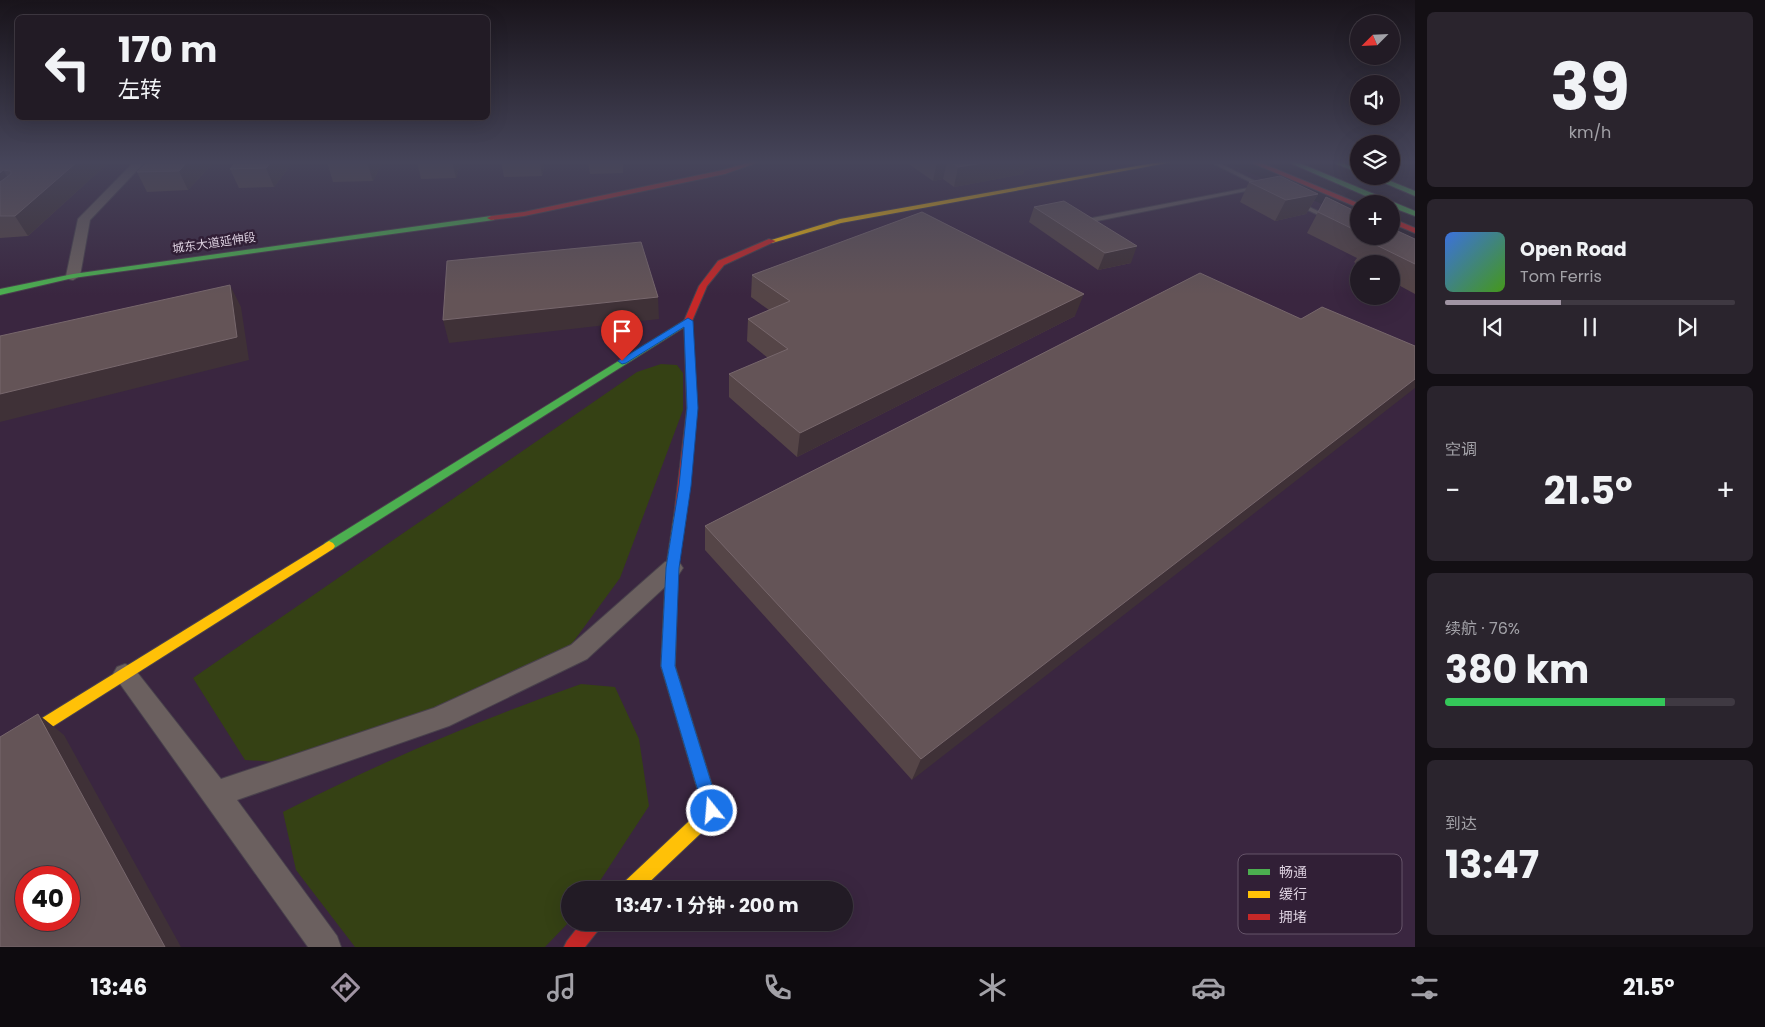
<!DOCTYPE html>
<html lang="zh">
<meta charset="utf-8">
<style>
:root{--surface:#221b25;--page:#2a242d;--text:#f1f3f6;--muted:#a2a1a7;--line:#3f3942;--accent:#a094a3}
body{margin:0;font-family:Poppins,"Noto Sans SC",sans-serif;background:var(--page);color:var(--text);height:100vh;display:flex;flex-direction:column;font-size:19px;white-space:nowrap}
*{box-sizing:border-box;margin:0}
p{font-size:16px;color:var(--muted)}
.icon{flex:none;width:28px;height:28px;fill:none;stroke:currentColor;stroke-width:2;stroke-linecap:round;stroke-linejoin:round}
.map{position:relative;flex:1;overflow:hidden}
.panel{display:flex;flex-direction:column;gap:12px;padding:12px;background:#130f14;width:350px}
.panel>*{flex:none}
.hud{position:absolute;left:15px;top:15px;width:475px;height:105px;border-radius:8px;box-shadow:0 5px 20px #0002,0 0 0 1px var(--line);background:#221b25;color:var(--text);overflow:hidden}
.needle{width:32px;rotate:246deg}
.controls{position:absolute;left:1350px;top:15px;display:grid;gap:10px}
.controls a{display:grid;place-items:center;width:50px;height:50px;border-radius:50%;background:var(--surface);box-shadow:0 5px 20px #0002,0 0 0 1px var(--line);font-size:25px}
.speed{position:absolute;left:15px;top:866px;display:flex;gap:10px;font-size:25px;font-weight:700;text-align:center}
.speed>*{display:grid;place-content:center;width:65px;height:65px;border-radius:50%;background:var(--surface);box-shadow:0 5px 20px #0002,0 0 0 1px var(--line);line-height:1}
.speed .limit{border:8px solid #d22;background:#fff;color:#111}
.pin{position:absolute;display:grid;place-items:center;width:42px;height:42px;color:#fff;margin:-51px -21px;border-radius:50% 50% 50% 0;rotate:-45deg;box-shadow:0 0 5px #0007}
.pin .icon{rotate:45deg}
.me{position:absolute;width:55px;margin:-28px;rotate:343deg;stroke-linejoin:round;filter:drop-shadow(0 0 4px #0008)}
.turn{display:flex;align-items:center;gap:18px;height:105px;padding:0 20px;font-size:22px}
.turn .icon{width:65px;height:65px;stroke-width:2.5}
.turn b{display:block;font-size:35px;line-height:42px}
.big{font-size:38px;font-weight:700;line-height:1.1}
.panel .card{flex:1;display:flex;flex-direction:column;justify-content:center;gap:8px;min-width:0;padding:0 18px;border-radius:8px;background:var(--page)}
.panel .dial{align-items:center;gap:0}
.dial b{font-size:65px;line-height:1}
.song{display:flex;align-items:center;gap:15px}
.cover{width:60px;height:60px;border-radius:8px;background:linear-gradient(135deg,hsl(220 70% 55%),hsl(100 70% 35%))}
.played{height:5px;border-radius:2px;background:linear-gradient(90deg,var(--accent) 40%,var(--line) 40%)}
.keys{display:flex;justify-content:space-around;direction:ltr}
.heat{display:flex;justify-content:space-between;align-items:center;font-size:28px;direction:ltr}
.charge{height:8px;border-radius:4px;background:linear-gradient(90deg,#34c759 76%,var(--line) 0)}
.trip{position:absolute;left:561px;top:881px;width:292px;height:50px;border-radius:25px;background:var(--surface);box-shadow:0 5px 20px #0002,0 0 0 1px var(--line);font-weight:700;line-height:50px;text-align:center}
.dock{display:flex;height:80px;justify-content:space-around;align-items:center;background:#0e0b0f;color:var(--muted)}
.dock .icon{width:35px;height:35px}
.dock .active{color:var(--accent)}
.dock b{font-size:22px;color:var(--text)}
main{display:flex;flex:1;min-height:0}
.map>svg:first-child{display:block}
</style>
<main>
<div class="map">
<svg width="1415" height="947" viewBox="0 0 1415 947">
<rect width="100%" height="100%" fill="#2e2431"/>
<!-- built -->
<path fill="#3a2640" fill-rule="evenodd" d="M0 162H1225L1359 220V236H1391L1415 245V947H0ZM1359 264H1391V296H1359ZM26 878H69V920H26ZM570 890H845V922H570Z"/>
<!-- green -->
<g fill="#354114">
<path d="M661 364 677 365 683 373V410L620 578 571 645 453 700 384 728 278 762 245 760 193 678 637 372Z"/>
<path d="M581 684 615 687 639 739 649 806 594 890H570V921L545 947H355L296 870 283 812C379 763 479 720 581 684Z"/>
</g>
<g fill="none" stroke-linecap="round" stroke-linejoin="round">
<defs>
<g id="lane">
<path d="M1210 162H1217L1269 188 1266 190 1261 188 1087 223 1084 221 1087 219 1258 186Z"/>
<path d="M1295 202H1299L1332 218 1327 219 1295 204Z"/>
</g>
<g id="street">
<path d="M134 162H145L90 220 80 276 73 280 68 279 66 276 78 219Z"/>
<path d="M672 560 679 562 683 568 679 574 587 659 449 726 237 800 337 936 341 947H308L113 674 117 667 125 664 133 667 221 779 434 708 571 645 665 562Z"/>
</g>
<g id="fast">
<path d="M1288 162H1297L1415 211V216L1391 207V204H1384Z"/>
<path d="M1332 162H1341L1359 169V173Z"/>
<path d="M1368 176H1378L1415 191V196Z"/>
<path d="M491 216H494V220L73 278 0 295V289L73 274Z"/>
<path d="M688 318 692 321 691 323 333 549H325L323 546 325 543Z"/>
</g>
<g id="slow">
<path d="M1159 162H1173L841 223 772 243 768 241 840 219Z"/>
<path d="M680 512 684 513 686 516 678 568 675 666 720 811 718 817 641 890H619L622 884 703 808 661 666 666 568 674 516 676 513Z"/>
<path d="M329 541 333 543 335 546 333 549 0 760V744Z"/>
</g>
<g id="jam">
<path d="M750 162H759L725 174 524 216 491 220 487 218 491 216 524 212 723 170Z"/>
<path d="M1250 162H1259L1360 204 1359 208Z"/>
<path d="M1391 218 1415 228V233L1391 223Z"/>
<path d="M769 239 776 241 724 265 707 286 692 321 697 409 686 516 684 519H676L674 516 687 409 684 321 699 286 718 261Z"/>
<path d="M582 922H603L600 928 585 947H564L567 941Z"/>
</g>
</defs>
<!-- lane casing -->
<use href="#lane" stroke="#49414c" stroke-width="2"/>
<!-- street casing -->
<use href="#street" stroke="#49414c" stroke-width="2"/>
<!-- fast casing -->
<use href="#fast" stroke="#49414c" stroke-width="2"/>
<!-- slow casing -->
<use href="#slow" stroke="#49414c" stroke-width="2"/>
<!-- jam casing -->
<use href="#jam" stroke="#49414c" stroke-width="2"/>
<!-- lane -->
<use href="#lane" fill="#6b605f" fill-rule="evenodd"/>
<!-- street -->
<use href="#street" fill="#6b605f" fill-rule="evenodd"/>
<!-- fast -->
<use href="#fast" fill="#4caf50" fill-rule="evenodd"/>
<!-- slow -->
<use href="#slow" fill="#ffc107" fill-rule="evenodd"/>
<!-- jam -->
<use href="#jam" fill="#c62828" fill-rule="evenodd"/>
</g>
<!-- wall -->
<g fill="#554547">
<path d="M0 162 108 163 28 236 0 238Z"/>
<path d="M214 162 188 190 147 192 137 172Z"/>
<path d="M293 162 274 187 239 188 230 169Z"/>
<path d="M327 162H383L373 181 333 182Z"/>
<path d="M417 162H461L456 178 421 179Z"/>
<path d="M501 162H545L542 176 504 177Z"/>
<path d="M588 162H623V173L590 174Z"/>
<path d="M906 162H1070L1024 170 1023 174 954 187 943 179 933 181Z"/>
<path d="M1249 182 1318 194 1306 214 1275 221 1240 202Z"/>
<path d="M1326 197 1359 213V236H1391L1415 239V294L1391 281V264H1359V265L1354 262 1357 258 1307 233Z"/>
<path d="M1034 207 1131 263 1098 270 1029 222Z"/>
<path d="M1200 273 912 780 705 550V526Z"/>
<path d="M752 275 1075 316 797 457 729 397V374L768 358 747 341 748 319 769 310 751 297Z"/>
</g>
<!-- shaded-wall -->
<g fill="#3f3137">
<path d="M77 162H107L108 163 28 236 15 216Z"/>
<path d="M187 162H214L188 190 179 171Z"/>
<path d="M271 162H293L274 187 266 168Z"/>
<path d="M367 162H383L373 181Z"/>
<path d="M452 162H461L456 178Z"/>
<path d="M540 162H545L542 176Z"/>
<path d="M937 162H947L943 179 933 181Z"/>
<path d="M989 162H1070L1024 170 1023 174 954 187 958 167Z"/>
<path d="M3 170 16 190 0 204V173Z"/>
<path d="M1318 194 1306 214 1275 221 1286 200Z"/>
<path d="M1137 246 1131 263 1098 270 1105 253Z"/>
<path d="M230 285 241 307 249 360 0 422V394Z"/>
<path d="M1084 294 1075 316 797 457 800 433Z"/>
<path d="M658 297 659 319 449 343 443 320Z"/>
<path d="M1415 379V388L912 780 921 759Z"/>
<path d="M38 714 64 735 181 947H165Z"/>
</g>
<!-- building -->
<g fill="#645457" stroke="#77676c" fill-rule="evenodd">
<path d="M0 162H77L15 216H0V182L11 174V171L3 170 0 173Z"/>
<path d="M148 162H187L179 171 137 172Z"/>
<path d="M236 162H271L266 168 230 169Z"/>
<path d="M951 162H989L958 167Z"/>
<path d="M1280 176 1318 194 1286 200 1249 182Z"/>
<path d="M1326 197 1359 213V232L1318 212Z"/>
<path d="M1064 201 1137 246 1105 253 1034 207Z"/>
<path d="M922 212 1084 294 800 433 729 374 788 349 748 319 790 301 752 275Z"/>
<path d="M1391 228 1415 239V264L1368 241 1375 240 1368 236H1391Z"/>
<path d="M641 242 658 297 443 320 447 261Z"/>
<path d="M1200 273 1301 319 1322 307 1415 346V379L921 759 705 526Z"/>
<path d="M230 285 237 337 0 394V336Z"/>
<path d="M38 714 165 947H0V737ZM26 878H69V920H26Z"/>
</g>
<!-- sky -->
<linearGradient id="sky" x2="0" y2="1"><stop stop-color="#19141b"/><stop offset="0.55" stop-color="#46455a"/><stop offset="1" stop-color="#46455a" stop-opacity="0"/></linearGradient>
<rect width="1415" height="295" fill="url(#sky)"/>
<!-- route -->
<path fill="#1a73e8" stroke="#114b97" d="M688 318 693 321 698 408 691 486 679 568 675 666 720 811 718 817 712 819 706 817 704 811 661 666 666 568 679 486 687 408 684 327 626 363 622 364 618 361Z"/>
<g text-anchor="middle" stroke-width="5" stroke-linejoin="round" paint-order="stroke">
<!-- far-street labels -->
<g font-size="12" fill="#ddd1e0" stroke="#311f36">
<text transform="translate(214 243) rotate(-8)" y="4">城东大道延伸段</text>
</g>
</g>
<!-- legend -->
<rect x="1238" y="854" width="164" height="80" rx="8" fill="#311f36" stroke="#655469" stroke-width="1"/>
<rect x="1248" y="869" width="22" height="6" fill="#4caf50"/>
<rect x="1248" y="891" width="22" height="7" fill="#ffc107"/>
<rect x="1248" y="914" width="22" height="6" fill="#c62828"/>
<g font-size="14" fill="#ddd1e0">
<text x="1279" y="877">畅通</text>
<text x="1279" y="899">缓行</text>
<text x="1279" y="922">拥堵</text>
</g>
</svg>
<div class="controls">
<a><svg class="needle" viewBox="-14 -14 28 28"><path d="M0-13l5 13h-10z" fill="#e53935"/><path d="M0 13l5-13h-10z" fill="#a2a1a7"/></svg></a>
<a><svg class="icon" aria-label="sound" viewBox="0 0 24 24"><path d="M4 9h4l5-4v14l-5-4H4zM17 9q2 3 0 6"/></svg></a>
<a><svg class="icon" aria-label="layers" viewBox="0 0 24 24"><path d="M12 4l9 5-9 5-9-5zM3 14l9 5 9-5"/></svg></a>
<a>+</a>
<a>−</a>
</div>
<div class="speed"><div class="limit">40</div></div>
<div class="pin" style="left:622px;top:361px;background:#d93025"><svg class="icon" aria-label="arrive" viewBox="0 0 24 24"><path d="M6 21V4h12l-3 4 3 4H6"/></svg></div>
<svg class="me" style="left:712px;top:811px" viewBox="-20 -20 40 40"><circle r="17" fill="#1a73e8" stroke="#fff" stroke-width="3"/><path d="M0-11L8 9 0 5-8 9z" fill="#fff"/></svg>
<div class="trip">13:47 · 1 分钟 · 200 m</div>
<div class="hud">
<div class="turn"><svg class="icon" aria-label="left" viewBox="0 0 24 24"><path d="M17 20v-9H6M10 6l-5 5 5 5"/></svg><div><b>170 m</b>左转</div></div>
</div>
</div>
<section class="panel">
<div class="card dial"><b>39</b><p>km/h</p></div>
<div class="card">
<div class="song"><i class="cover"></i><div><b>Open Road</b><p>Tom Ferris</p></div></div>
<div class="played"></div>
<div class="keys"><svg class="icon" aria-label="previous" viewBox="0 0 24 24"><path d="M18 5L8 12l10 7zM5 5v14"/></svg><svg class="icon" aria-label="pause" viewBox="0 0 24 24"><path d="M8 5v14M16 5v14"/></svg><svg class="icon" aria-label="next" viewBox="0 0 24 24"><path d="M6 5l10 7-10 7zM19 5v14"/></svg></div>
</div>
<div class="card"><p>空调</p>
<div class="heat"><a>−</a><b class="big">21.5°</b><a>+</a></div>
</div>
<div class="card"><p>续航 · 76%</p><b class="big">380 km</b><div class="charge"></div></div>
<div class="card"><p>到达</p><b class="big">13:47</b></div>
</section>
</main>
<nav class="dock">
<b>13:46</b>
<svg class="icon active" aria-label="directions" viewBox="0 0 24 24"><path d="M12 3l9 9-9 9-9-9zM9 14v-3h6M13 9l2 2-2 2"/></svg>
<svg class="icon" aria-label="music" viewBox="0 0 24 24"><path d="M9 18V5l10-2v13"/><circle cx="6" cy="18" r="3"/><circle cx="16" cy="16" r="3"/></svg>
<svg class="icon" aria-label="phone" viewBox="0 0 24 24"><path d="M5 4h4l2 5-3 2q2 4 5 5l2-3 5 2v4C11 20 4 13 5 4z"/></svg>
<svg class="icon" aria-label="climate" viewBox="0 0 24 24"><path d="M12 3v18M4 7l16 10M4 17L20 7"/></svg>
<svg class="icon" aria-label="car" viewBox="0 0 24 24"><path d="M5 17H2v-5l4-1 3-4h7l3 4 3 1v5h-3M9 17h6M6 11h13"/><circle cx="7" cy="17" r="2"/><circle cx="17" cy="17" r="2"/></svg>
<svg class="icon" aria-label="filters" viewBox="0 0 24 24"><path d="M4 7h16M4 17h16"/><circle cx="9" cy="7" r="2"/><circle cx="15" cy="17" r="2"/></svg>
<b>21.5°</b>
</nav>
